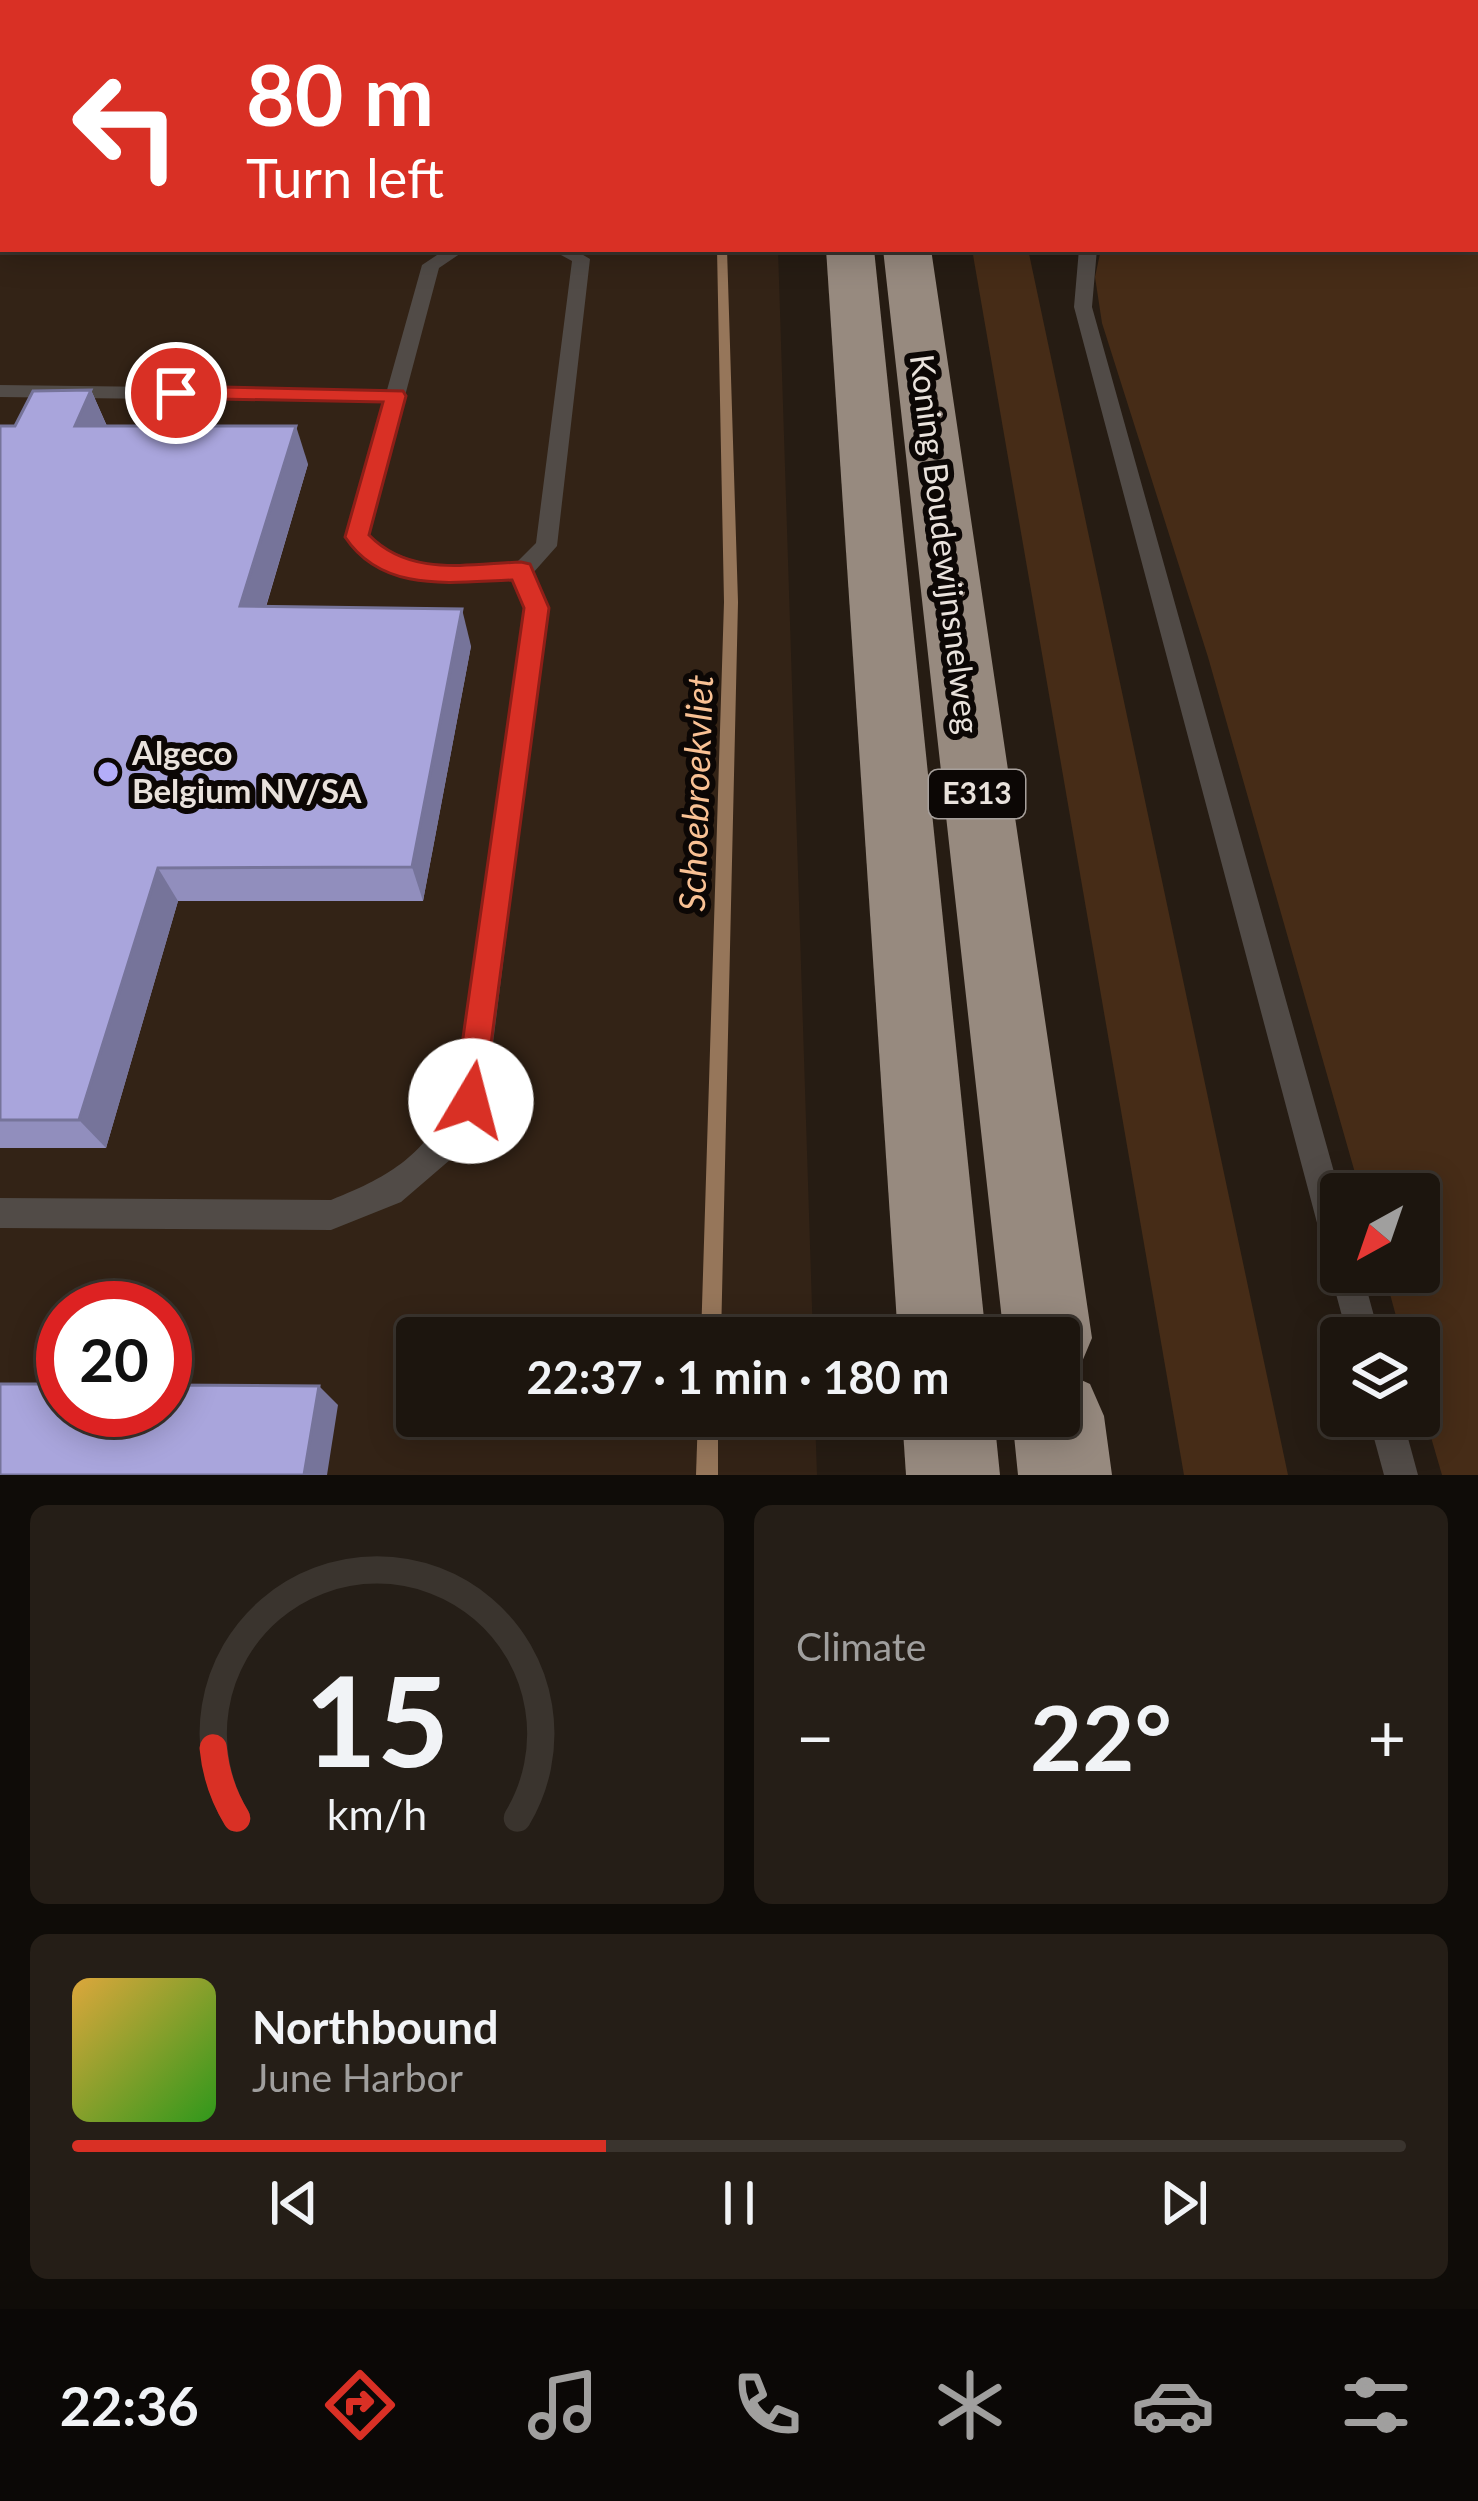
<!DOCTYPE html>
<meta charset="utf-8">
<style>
:root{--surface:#1c150e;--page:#251e17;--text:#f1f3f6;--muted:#a09f9e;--line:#3a342e;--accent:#d93025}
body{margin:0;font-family:Lato,sans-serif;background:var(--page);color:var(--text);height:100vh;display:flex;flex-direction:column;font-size:45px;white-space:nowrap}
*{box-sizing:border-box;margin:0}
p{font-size:39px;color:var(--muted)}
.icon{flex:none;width:66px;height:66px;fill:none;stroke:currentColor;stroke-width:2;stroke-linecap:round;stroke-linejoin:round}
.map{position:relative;height:1475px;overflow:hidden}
.sheet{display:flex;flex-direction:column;gap:30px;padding:30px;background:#0f0c08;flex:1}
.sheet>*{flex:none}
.guide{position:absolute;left:0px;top:0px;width:1479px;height:252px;box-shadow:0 6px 30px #0003,0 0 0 3px var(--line);background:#d93025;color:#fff;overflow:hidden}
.needle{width:78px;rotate:220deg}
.buttons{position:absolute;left:1320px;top:1173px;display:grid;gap:24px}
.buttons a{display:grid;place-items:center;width:120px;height:120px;border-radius:12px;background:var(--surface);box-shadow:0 6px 30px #0003,0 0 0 3px var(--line);font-size:60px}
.speed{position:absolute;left:36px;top:1281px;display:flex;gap:24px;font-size:60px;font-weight:700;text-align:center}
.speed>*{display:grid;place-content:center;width:156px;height:156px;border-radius:50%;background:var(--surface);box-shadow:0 6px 30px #0003,0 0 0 3px var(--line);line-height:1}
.speed .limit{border:18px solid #d22;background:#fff;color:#111}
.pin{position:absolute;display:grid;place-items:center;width:102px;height:102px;color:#fff;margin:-51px;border:6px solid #fff;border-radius:50%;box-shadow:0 3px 12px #0007}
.me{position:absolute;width:132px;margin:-66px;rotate:8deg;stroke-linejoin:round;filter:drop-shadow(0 0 9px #0008)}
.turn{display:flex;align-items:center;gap:42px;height:252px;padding:0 48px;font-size:54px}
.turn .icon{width:156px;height:156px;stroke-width:2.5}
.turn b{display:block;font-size:84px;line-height:102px}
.big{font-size:90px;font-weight:700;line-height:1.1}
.sheet .card{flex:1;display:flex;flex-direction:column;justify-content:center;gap:18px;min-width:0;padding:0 42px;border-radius:18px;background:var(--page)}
.sheet .dial{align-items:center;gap:0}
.dial svg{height:312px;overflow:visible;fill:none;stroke:var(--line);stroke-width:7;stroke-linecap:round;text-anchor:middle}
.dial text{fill:var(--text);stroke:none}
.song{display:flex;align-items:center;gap:36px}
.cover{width:144px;height:144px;border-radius:18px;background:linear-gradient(135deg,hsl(40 70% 55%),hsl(110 70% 35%))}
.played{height:12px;border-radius:6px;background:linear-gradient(90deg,var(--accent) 40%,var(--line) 40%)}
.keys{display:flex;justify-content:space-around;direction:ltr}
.heat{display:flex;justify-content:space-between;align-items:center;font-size:66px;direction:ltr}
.sheet .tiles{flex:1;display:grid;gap:30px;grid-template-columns:1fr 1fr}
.card:last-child{grid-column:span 2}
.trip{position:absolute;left:396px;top:1317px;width:684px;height:120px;border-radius:12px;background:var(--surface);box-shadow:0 6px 30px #0003,0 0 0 3px var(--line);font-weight:700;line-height:120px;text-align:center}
.menu{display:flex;height:192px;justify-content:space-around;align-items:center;background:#0b0806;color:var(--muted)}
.menu .icon{width:84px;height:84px}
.menu .current{color:var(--accent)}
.menu b{font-size:54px;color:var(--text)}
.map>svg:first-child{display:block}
</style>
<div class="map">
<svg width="1478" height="1475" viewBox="0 0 1478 1475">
<rect width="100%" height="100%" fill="#261c13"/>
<!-- built -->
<path fill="#332316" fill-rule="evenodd" d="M0 0H770L3 3V249H778L813 1338H417V1416H815L817 1475H0ZM63 1308H165V1410H63Z"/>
<!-- green -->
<g fill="#462c17">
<path d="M1478 185V1475H1442L1419 1396V1338H1402L1384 1272H1419V1194H1361L1208 657 1102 323 1095 277 1101 249H1476Z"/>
<path d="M972 249H1028L1288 1475H1184Z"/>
</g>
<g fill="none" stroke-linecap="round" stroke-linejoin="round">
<!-- stream -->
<g fill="#96765a" fill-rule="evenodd">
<rect x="0" y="179" width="3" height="6"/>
<path d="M717 249H727L738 602 721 1338H701L724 602Z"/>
<path d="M698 1416H718V1475H696Z"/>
</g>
<!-- service -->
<g fill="#514b47" fill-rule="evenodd">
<rect x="1476" y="177" width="2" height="10"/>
<path d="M446 249H467L439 268 368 535C412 573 461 566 515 564L536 543 572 261 550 249H573L590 259 557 546 533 573 547 608 492 1052 485 1101 451 1159 401 1202 331 1230 0 1228V1198L331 1200C396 1174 420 1156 457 1097L525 608 513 579C451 582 398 586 349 542L346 537 384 402 0 397V385L387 390 422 265Z"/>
<path d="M1079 249H1097L1092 307 1341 1197V1272H1362L1380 1338H1348L1330 1272 1333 1265 1325 1253 1074 307Z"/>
<path d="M1368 1416H1402L1418 1475H1384Z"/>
</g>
<!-- minor -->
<g fill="#514b47" fill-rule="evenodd">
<rect x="1476" y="113" width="2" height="20"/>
<rect x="0" y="115" width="3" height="20"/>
</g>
<!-- motorway -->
<g fill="#978a7f" fill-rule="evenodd">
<path d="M856 0H894L895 3H857Z"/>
<path d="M826 249H874L986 1338H898Z"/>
<path d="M883 249H931L1092 1338 1079 1369 1068 1374 1090 1384 1104 1416 1112 1475H1018L1012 1416H1059V1338H1004Z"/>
<path d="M902 1416H994L1000 1475H906Z"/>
</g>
</g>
<!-- wall -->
<g fill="#918ebd">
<path d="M263 0H543L542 3H262Z"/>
<path d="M1071 0H1126L1125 3H1072Z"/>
<path d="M1289 0H1478V47L1476 46V3H1288Z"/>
<path d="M91 390 107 426 308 464 266 607 471 646 423 901H178L106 1148H0V426H15Z"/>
</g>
<!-- shaded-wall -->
<g fill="#76749a">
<path d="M91 390 108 429 75 426Z"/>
<path d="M296 426 308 464 255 643 240 606Z"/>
<path d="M462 609 471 646 423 901 412 867Z"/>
<path d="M158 868 178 901 106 1148 79 1120Z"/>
<path d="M319 1386 338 1405 327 1475H304Z"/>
</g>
<!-- building -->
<g fill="#a9a5dc" stroke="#76749a" stroke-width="3">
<path d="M263 0H401L400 3H262Z"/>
<path d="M1348 0H1398L1394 3H1357Z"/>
<path d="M1457 0H1478V7L1476 3H1467Z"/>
<path d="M91 390 75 426H296L240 606 462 609 412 867 158 868 79 1120H0V426H15L33 391Z"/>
<path d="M0 1384H63V1410H165V1385L319 1386 304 1475H0Z"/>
</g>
<!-- route -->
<path fill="#d93025" stroke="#8d1f18" stroke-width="3" d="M176 386 403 391 406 396 369 535C410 577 467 564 521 562L530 564 549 608 482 1112 471 1116 459 1112 454 1101 524 608 512 580C452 582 383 594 345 537L383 402 168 398 165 393Z"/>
<!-- markers -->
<circle fill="#b3adf9" stroke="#0c0705" stroke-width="4.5" cx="108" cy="772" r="12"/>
<g text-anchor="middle" stroke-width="12" stroke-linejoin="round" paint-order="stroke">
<!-- shield labels -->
<rect fill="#0c0705" stroke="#a7a09c" stroke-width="3" x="929" y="770" width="96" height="48" rx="9"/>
<g font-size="30" font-weight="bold" fill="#e9e2dc">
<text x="977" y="804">E313</text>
</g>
<!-- street labels -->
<g font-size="33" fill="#e9e2dc" stroke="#0c0705">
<text transform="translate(945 544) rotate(83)" y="12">Koning Boudewijnsnelweg</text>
</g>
<!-- poi labels -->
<g font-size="33" font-weight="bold" fill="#e9e2dc" stroke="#0c0705" text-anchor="start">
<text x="132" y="765">Algeco<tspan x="132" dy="38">Belgium NV/SA</tspan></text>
</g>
<!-- water labels -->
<g font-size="36" font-style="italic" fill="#f9c194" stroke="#0c0705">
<text transform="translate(696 793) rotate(-88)" y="13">Schoebroekvliet</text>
</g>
</g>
</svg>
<div class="buttons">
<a><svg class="needle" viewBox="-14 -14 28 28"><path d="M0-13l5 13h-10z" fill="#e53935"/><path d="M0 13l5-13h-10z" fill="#a09f9e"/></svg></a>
<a><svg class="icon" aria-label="layers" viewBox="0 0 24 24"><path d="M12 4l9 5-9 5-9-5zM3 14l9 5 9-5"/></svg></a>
</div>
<div class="speed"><div class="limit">20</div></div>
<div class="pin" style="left:176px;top:393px;background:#d93025"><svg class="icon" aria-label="arrive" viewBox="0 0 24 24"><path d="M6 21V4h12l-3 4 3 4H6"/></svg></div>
<svg class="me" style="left:471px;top:1101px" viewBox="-20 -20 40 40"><circle r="19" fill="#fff"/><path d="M0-13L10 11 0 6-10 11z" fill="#d93025"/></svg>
<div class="trip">22:37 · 1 min · 180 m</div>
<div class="guide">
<div class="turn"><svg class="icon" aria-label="left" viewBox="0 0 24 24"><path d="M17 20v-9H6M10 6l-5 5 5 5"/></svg><div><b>80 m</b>Turn left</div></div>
</div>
</div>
<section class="sheet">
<div class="tiles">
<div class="card dial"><svg viewBox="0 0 100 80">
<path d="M14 69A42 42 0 1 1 86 69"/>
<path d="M14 69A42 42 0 0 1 8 51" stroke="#d93025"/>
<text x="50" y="56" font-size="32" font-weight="700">15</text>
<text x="50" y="72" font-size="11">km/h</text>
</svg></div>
<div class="card"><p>Climate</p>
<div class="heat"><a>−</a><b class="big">22°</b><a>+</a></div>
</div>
<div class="card">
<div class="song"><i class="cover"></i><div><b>Northbound</b><p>June Harbor</p></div></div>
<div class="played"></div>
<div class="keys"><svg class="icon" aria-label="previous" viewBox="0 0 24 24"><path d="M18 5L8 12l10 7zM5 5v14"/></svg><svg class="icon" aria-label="pause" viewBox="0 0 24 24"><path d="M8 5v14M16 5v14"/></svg><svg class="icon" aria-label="next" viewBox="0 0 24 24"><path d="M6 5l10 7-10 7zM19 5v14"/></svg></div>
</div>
</div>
</section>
<nav class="menu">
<b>22:36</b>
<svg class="icon current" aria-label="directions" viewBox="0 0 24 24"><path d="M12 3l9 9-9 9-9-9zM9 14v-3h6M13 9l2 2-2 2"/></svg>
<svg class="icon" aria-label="music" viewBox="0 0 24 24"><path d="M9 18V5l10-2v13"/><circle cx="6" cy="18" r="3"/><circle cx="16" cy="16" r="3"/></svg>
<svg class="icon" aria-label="phone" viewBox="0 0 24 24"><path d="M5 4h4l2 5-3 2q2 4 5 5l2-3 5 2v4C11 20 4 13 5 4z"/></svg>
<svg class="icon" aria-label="climate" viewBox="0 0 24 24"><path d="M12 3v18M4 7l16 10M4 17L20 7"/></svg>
<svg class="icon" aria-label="car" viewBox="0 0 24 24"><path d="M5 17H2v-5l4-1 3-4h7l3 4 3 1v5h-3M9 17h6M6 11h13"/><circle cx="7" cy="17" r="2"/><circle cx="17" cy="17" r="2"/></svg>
<svg class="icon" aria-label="filters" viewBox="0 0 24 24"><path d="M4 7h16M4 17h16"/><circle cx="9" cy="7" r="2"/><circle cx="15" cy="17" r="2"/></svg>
</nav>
